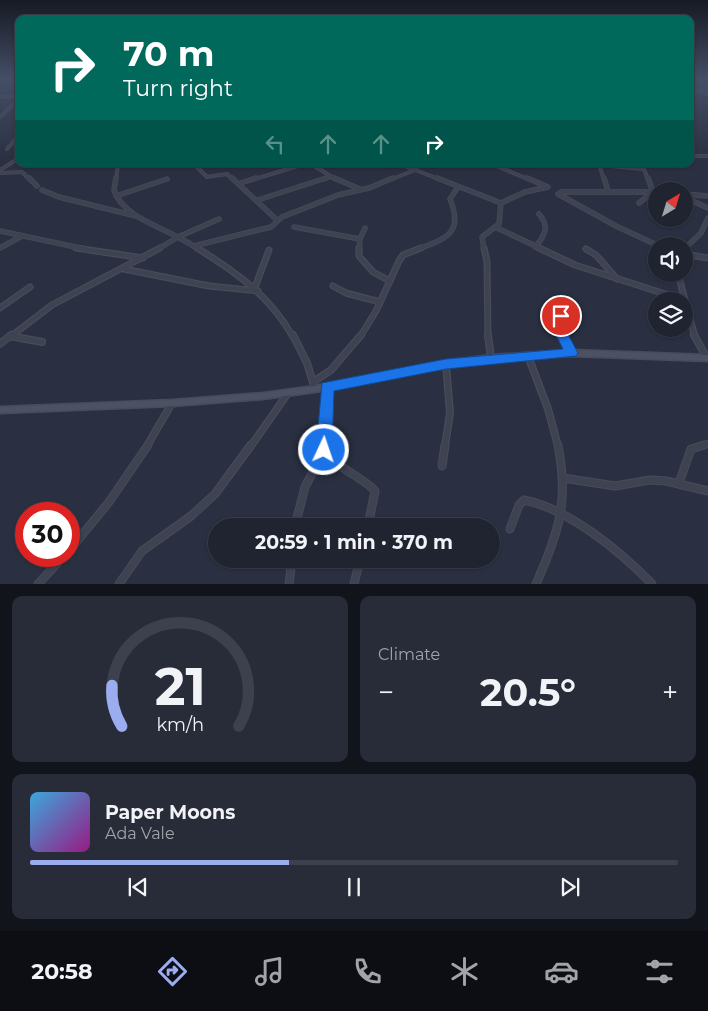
<!DOCTYPE html>
<meta charset="utf-8">
<style>
:root{--surface:#202431;--page:#282c39;--text:#f1f3f6;--muted:#a2a4ab;--line:#3d414d;--accent:#9cadef}
body{margin:0;font-family:Montserrat,sans-serif;background:var(--page);color:var(--text);height:100vh;display:flex;flex-direction:column;font-size:19px;white-space:nowrap}
*{box-sizing:border-box;margin:0}
p{font-size:16px;color:var(--muted)}
.icon{flex:none;width:28px;height:28px;fill:none;stroke:currentColor;stroke-width:2;stroke-linecap:round;stroke-linejoin:round}
.map{position:relative;height:584px;overflow:hidden}
.panel{display:flex;flex-direction:column;gap:12px;padding:12px;background:#12141b;flex:1}
.panel>*{flex:none}
.hud{position:absolute;left:15px;top:15px;width:679px;height:152px;border-radius:10px;box-shadow:0 1px 4px #0004,0 0 0 1px var(--line);background:#00695c;color:#fff;overflow:hidden}
.needle{width:32px;rotate:38deg}
.buttons{position:absolute;left:648px;top:182px;display:grid;gap:10px}
.buttons a{display:grid;place-items:center;width:45px;height:45px;border-radius:50%;background:var(--surface);box-shadow:0 1px 4px #0004,0 0 0 1px var(--line);font-size:25px}
.speed{position:absolute;left:15px;top:502px;display:flex;gap:10px;font-size:25px;font-weight:700;text-align:center}
.speed>*{display:grid;place-content:center;width:65px;height:65px;border-radius:50%;background:var(--surface);box-shadow:0 1px 4px #0004,0 0 0 1px var(--line);line-height:1}
.speed .limit{border:8px solid #d22;background:#fff;color:#111}
.pin{position:absolute;display:grid;place-items:center;width:42px;height:42px;color:#fff;margin:-21px;border:2px solid #fff;border-radius:50%;box-shadow:0 1px 5px #0007}
.me{position:absolute;width:55px;margin:-28px;rotate:3deg;stroke-linejoin:round;filter:drop-shadow(0 0 4px #0008)}
.turn{display:flex;align-items:center;gap:18px;height:105px;padding:0 25px;font-size:22px}
.turn .icon{width:65px;height:65px;stroke-width:2.5}
.turn b{display:block;font-size:35px;line-height:42px}
.lanes{display:flex;align-items:center;height:48px;padding:0 25px;background:#0003;justify-content:center;gap:25px;direction:ltr}
.lanes .off{opacity:.35}
.big{font-size:38px;font-weight:700;line-height:1.1}
.panel .tile{flex:1;display:flex;flex-direction:column;justify-content:center;gap:8px;min-width:0;padding:0 18px;border-radius:10px;background:var(--page)}
.panel .dial{align-items:center;gap:0}
.dial svg{height:130px;overflow:visible;fill:none;stroke:var(--line);stroke-width:7;stroke-linecap:round;text-anchor:middle}
.dial text{fill:var(--text);stroke:none}
.song{display:flex;align-items:center;gap:15px}
.cover{width:60px;height:60px;border-radius:8px;background:linear-gradient(135deg,hsl(200 70% 55%),hsl(310 70% 35%))}
.played{height:5px;border-radius:2px;background:linear-gradient(90deg,var(--accent) 40%,var(--line) 40%)}
.keys{display:flex;justify-content:space-around;direction:ltr}
.heat{display:flex;justify-content:space-between;align-items:center;font-size:28px;direction:ltr}
.panel .tiles{flex:1;display:grid;gap:12px;grid-template-columns:1fr 1fr}
.tile:last-child{grid-column:span 2}
.trip{position:absolute;left:208px;top:518px;width:292px;height:50px;border-radius:25px;background:var(--surface);box-shadow:0 1px 4px #0004,0 0 0 1px var(--line);font-weight:700;line-height:50px;text-align:center}
.tabs{display:flex;height:80px;justify-content:space-around;align-items:center;background:#0d0e14;color:var(--muted)}
.tabs .icon{width:35px;height:35px}
.tabs .on{color:var(--accent)}
.tabs b{font-size:22px;color:var(--text)}
.map>svg:first-child{display:block}
</style>
<div class="map">
<svg width="708" height="584" viewBox="0 0 708 584">
<rect width="100%" height="100%" fill="#2a3041"/>
<g fill="none" stroke-linecap="round" stroke-linejoin="round">
<defs>
<g id="minor-far4">
<path d="M694 79 708 83"/>
<path d="M708 89 699 91 708 94"/>
<path d="M690 94 699 91"/>
<path d="M0 97 19 96"/>
<path d="M0 117 19 99"/>
<path d="M7 149 19 135"/>
<path d="M690 156H708"/>
<path d="M194 164 207 177 227 174 233 180"/>
<path d="M311 164 337 180"/>
<path d="M400 164 441 180"/>
<path d="M492 164 530 180"/>
<path d="M599 164 604 180"/>
<path d="M599 165 644 169 648 180"/>
<path d="M412 169 422 164"/>
<path d="M0 170 19 158"/>
<path d="M0 173 22 172 30 180"/>
<path d="M116 180 118 164"/>
<path d="M165 180 167 179"/>
<path d="M252 180 304 164"/>
<path d="M323 180 331 177"/>
<path d="M390 180 415 170"/>
</g>
<g id="minor-far3">
<path d="M29 178 37 186"/>
<path d="M116 178 114 190C123 216 156 225 178 237L219 219"/>
<path d="M232 178 277 220"/>
<path d="M334 178 360 189"/>
<path d="M437 178 501 203 499 224 482 237 484 249"/>
<path d="M604 178 608 191"/>
<path d="M238 184 256 178"/>
<path d="M42 190 59 197 136 216"/>
<path d="M656 192H561L558 194 616 226 659 246"/>
<path d="M684 194 708 196"/>
<path d="M116 196 167 179"/>
<path d="M684 197 708 208"/>
<path d="M258 200 326 178"/>
<path d="M501 203 525 192 548 187 527 178"/>
<path d="M639 203 653 192 648 178"/>
<path d="M294 227 360 239"/>
<path d="M497 228 542 249"/>
<path d="M0 231 85 249"/>
<path d="M194 246 271 227 282 217 338 195 369 188 393 178"/>
<path d="M535 247C545 236 550 226 539 214"/>
<path d="M0 248 22 236"/>
<path d="M158 249 178 237 199 249"/>
<path d="M359 249 360 239 365 228"/>
<path d="M418 249C446 239 464 233 450 199L458 187"/>
<path d="M684 249 701 233 708 218"/>
</g>
<g id="minor-far2">
<path d="M76 248 143 258"/>
<path d="M197 248C236 272 270 296 293 337"/>
<path d="M359 248V256L373 272 390 281"/>
<path d="M484 248 487 262 488 337"/>
<path d="M539 248 575 265 684 300"/>
<path d="M586 249 596 255 617 279"/>
<path d="M684 254 708 258"/>
<path d="M124 269 209 286 258 291"/>
<path d="M678 274 695 337"/>
<path d="M333 286 346 293 380 302"/>
<path d="M255 287 269 250"/>
<path d="M0 308 30 287"/>
<path d="M10 336 14 337"/>
<path d="M10 337 52 305 160 248"/>
<path d="M360 337 376 311 399 261 403 255 421 248"/>
<path d="M563 337 558 327 564 308"/>
</g>
<g id="minor-far1">
<path d="M293 335 307 363 315 389"/>
<path d="M488 335 491 358"/>
<path d="M563 335 572 353"/>
<path d="M694 335 707 358"/>
<path d="M10 336 42 342"/>
<path d="M0 344 11 335"/>
<path d="M528 356 548 409 558 446"/>
<path d="M313 382 331 370 361 335"/>
<path d="M147 446 172 403"/>
<path d="M251 446 288 393"/>
<path d="M324 446 327 387"/>
<path d="M445 446 450 413 446 364"/>
<path d="M700 446 708 444"/>
</g>
<g id="minor">
<path d="M324 445C323 462 364 477 375 491L368 526"/>
<path d="M442 466 445 445"/>
<path d="M563 478 615 486 650 480 666 481 708 491"/>
<path d="M679 483 691 449 704 445"/>
<path d="M295 526 305 487 324 450"/>
<path d="M510 529 519 505 524 500C569 509 620 551 652 584"/>
<path d="M69 551 109 502 148 445"/>
<path d="M38 584 64 556"/>
<path d="M119 584 142 551 191 516 215 494 251 445"/>
<path d="M289 584 292 559"/>
<path d="M354 584 360 559"/>
<path d="M536 584C559 532 569 502 558 445"/>
</g>
<path id="secondary" d="M572 350 708 355V361L572 356 491 361 446 367 315 392 263 399 172 406 0 413V407L172 400 263 393 315 386 446 361 491 355Z"/>
</defs>
<!-- minor-far4 casing -->
<use href="#minor-far4" stroke="#484b5a" stroke-width="4"/>
<!-- minor-far3 casing -->
<use href="#minor-far3" stroke="#484b5a" stroke-width="5.5"/>
<!-- minor-far2 casing -->
<use href="#minor-far2" stroke="#484b5a" stroke-width="7"/>
<!-- minor-far1 casing -->
<use href="#minor-far1" stroke="#484b5a" stroke-width="8"/>
<!-- minor casing -->
<use href="#minor" stroke="#484b5a" stroke-width="9"/>
<!-- secondary casing -->
<use href="#secondary" stroke="#484b5a" stroke-width="3"/>
<!-- minor-far4 -->
<use href="#minor-far4" stroke="#3e4251" stroke-width="2.5"/>
<!-- minor-far3 -->
<use href="#minor-far3" stroke="#3e4251" stroke-width="4"/>
<!-- minor-far2 -->
<use href="#minor-far2" stroke="#3e4251" stroke-width="4.5"/>
<!-- minor-far1 -->
<use href="#minor-far1" stroke="#3e4251" stroke-width="5.5"/>
<!-- minor -->
<use href="#minor" stroke="#3e4251" stroke-width="7"/>
<!-- secondary -->
<use href="#secondary" fill="#4c5163" fill-rule="evenodd"/>
</g>
<!-- sky -->
<linearGradient id="sky" x2="0" y2="1"><stop stop-color="#171a24"/><stop offset="0.49" stop-color="#444e65"/><stop offset="1" stop-color="#444e65" stop-opacity="0"/></linearGradient>
<rect width="708" height="161" fill="url(#sky)"/>
<!-- route -->
<path fill="#1a73e8" stroke="#114b97" d="M561 312 567 316 564 327 578 353 576 356 446 369 334 391 332 450 329 455 324 457 318 455 316 450 322 383 446 359 563 349 552 327 555 316Z"/>
</svg>
<div class="buttons">
<a><svg class="needle" viewBox="-14 -14 28 28"><path d="M0-13l5 13h-10z" fill="#e53935"/><path d="M0 13l5-13h-10z" fill="#a2a4ab"/></svg></a>
<a><svg class="icon" aria-label="sound" viewBox="0 0 24 24"><path d="M4 9h4l5-4v14l-5-4H4zM17 9q2 3 0 6"/></svg></a>
<a><svg class="icon" aria-label="layers" viewBox="0 0 24 24"><path d="M12 4l9 5-9 5-9-5zM3 14l9 5 9-5"/></svg></a>
</div>
<div class="speed"><div class="limit">30</div></div>
<div class="pin" style="left:561px;top:316px;background:#d93025"><svg class="icon" aria-label="arrive" viewBox="0 0 24 24"><path d="M6 21V4h12l-3 4 3 4H6"/></svg></div>
<svg class="me" style="left:324px;top:450px" viewBox="-20 -20 40 40"><circle r="17" fill="#1a73e8" stroke="#fff" stroke-width="3"/><path d="M0-11L8 9 0 5-8 9z" fill="#fff"/></svg>
<div class="trip">20:59 · 1 min · 370 m</div>
<div class="hud">
<div class="turn"><svg class="icon" aria-label="right" viewBox="0 0 24 24"><path d="M7 20v-9h11M14 6l5 5-5 5"/></svg><div><b>70 m</b>Turn right</div></div>
<div class="lanes"><svg class="icon off" aria-label="left" viewBox="0 0 24 24"><path d="M17 20v-9H6M10 6l-5 5 5 5"/></svg><svg class="icon off" aria-label="ahead" viewBox="0 0 24 24"><path d="M12 20V5M6 11l6-6 6 6"/></svg><svg class="icon off" aria-label="ahead" viewBox="0 0 24 24"><path d="M12 20V5M6 11l6-6 6 6"/></svg><svg class="icon" aria-label="right" viewBox="0 0 24 24"><path d="M7 20v-9h11M14 6l5 5-5 5"/></svg></div>
</div>
</div>
<section class="panel">
<div class="tiles">
<div class="tile dial"><svg viewBox="0 0 100 80">
<path d="M14 69A42 42 0 1 1 86 69"/>
<path d="M14 69A42 42 0 0 1 8 44" stroke="#9cadef"/>
<text x="50" y="56" font-size="32" font-weight="700">21</text>
<text x="50" y="72" font-size="11">km/h</text>
</svg></div>
<div class="tile"><p>Climate</p>
<div class="heat"><a>−</a><b class="big">20.5°</b><a>+</a></div>
</div>
<div class="tile">
<div class="song"><i class="cover"></i><div><b>Paper Moons</b><p>Ada Vale</p></div></div>
<div class="played"></div>
<div class="keys"><svg class="icon" aria-label="previous" viewBox="0 0 24 24"><path d="M18 5L8 12l10 7zM5 5v14"/></svg><svg class="icon" aria-label="pause" viewBox="0 0 24 24"><path d="M8 5v14M16 5v14"/></svg><svg class="icon" aria-label="next" viewBox="0 0 24 24"><path d="M6 5l10 7-10 7zM19 5v14"/></svg></div>
</div>
</div>
</section>
<nav class="tabs">
<b>20:58</b>
<svg class="icon on" aria-label="directions" viewBox="0 0 24 24"><path d="M12 3l9 9-9 9-9-9zM9 14v-3h6M13 9l2 2-2 2"/></svg>
<svg class="icon" aria-label="music" viewBox="0 0 24 24"><path d="M9 18V5l10-2v13"/><circle cx="6" cy="18" r="3"/><circle cx="16" cy="16" r="3"/></svg>
<svg class="icon" aria-label="phone" viewBox="0 0 24 24"><path d="M5 4h4l2 5-3 2q2 4 5 5l2-3 5 2v4C11 20 4 13 5 4z"/></svg>
<svg class="icon" aria-label="climate" viewBox="0 0 24 24"><path d="M12 3v18M4 7l16 10M4 17L20 7"/></svg>
<svg class="icon" aria-label="car" viewBox="0 0 24 24"><path d="M5 17H2v-5l4-1 3-4h7l3 4 3 1v5h-3M9 17h6M6 11h13"/><circle cx="7" cy="17" r="2"/><circle cx="17" cy="17" r="2"/></svg>
<svg class="icon" aria-label="filters" viewBox="0 0 24 24"><path d="M4 7h16M4 17h16"/><circle cx="9" cy="7" r="2"/><circle cx="15" cy="17" r="2"/></svg>
</nav>
